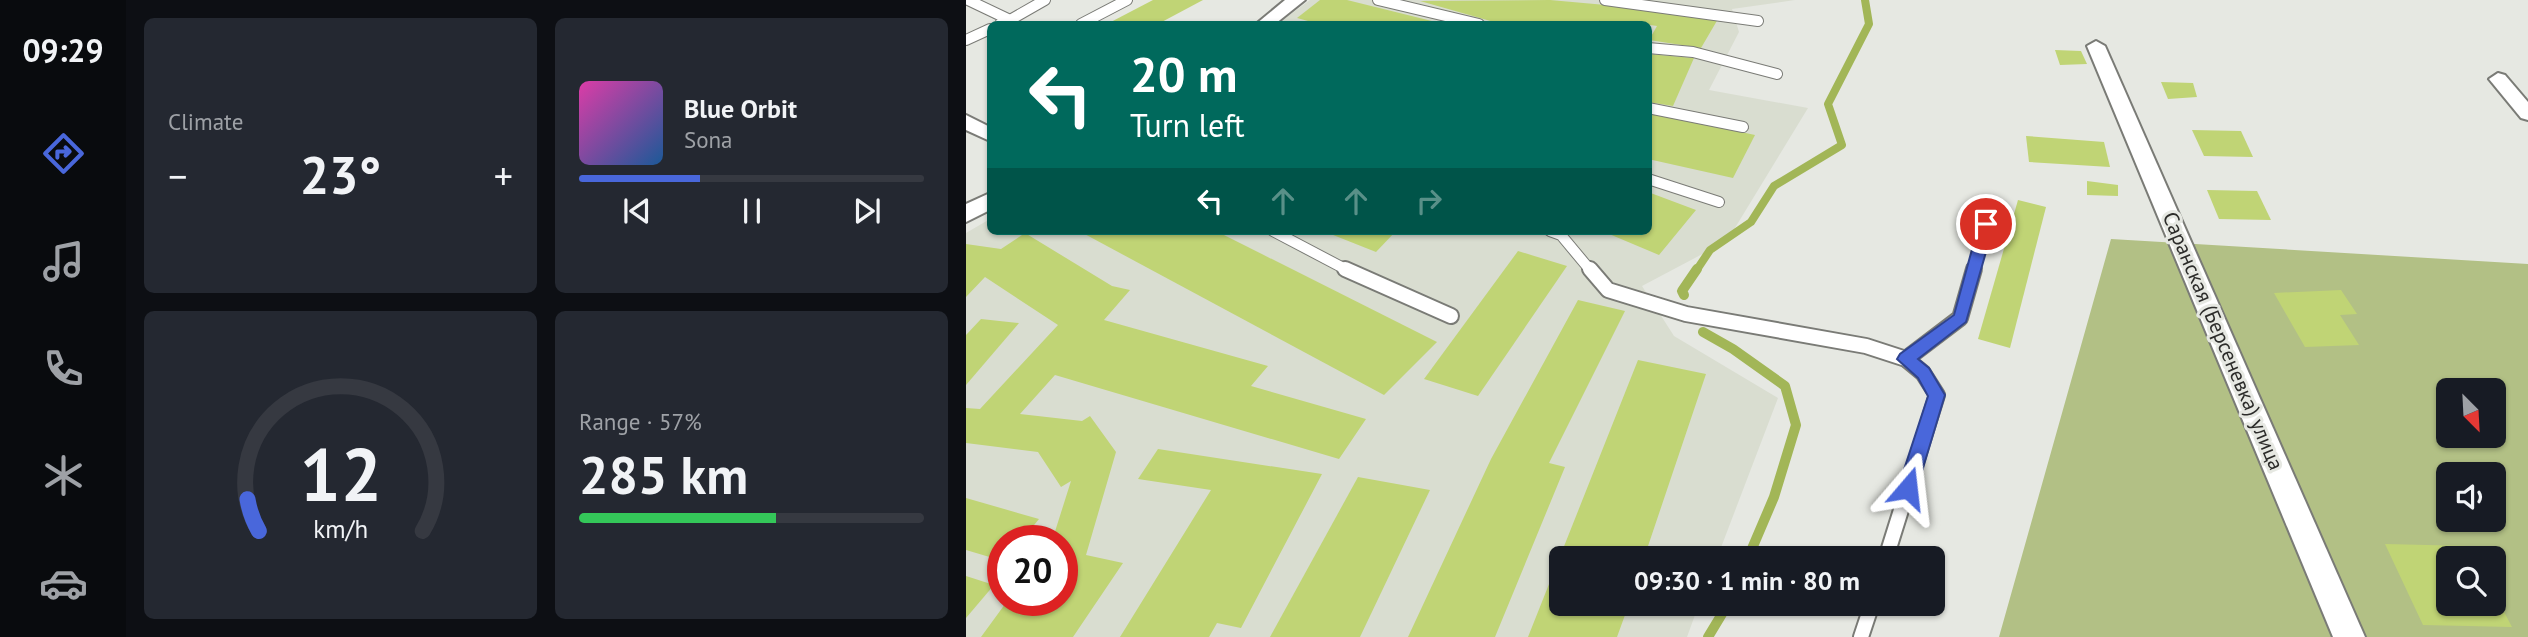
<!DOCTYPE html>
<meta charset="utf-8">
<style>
:root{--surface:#171b24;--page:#242831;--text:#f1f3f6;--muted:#9ea1a6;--line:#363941;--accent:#4967db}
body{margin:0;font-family:"PT Sans",sans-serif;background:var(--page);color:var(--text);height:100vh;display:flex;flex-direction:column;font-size:26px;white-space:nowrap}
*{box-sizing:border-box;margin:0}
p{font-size:23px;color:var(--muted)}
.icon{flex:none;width:38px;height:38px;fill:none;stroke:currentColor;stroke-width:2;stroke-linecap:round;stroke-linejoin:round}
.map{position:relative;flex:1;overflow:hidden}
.panel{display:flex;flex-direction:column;gap:18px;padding:18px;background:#0d0f14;width:840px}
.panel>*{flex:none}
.guide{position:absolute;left:21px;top:21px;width:665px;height:214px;border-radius:10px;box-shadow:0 2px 5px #0004;background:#00695c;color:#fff;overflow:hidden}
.needle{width:46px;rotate:156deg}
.buttons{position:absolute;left:1470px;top:378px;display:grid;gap:14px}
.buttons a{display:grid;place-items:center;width:70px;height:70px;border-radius:10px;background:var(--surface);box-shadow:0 2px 5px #0004;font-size:35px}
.speed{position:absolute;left:21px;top:525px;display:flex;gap:14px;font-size:35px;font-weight:700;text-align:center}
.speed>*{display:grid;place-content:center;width:91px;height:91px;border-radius:50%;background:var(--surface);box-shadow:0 2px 5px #0004;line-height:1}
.speed .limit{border:10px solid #d22;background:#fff;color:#111}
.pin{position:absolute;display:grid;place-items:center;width:60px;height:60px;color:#fff;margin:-30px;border:4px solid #fff;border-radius:50%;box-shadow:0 2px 7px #0007}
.me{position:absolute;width:77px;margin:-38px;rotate:17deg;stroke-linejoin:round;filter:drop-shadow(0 0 5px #0008)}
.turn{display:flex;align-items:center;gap:24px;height:147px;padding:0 28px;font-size:32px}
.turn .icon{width:91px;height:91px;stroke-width:2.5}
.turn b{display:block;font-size:49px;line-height:60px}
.lanes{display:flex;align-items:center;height:66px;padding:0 28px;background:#0003;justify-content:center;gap:35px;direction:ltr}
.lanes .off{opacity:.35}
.big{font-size:52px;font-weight:700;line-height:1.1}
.panel .card{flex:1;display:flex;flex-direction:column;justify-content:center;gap:10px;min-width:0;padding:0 24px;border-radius:10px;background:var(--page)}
.panel .dial{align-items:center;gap:0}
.dial svg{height:182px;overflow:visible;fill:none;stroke:var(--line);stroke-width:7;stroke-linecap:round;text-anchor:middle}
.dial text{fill:var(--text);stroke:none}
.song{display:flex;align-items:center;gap:21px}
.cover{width:84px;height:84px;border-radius:10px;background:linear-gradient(135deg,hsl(320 70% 55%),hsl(210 70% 35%))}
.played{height:7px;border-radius:4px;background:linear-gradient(90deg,var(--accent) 35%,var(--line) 35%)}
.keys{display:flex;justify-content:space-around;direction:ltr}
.heat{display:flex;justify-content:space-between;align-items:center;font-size:38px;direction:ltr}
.charge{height:10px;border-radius:5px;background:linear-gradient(90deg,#34c759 57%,var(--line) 0)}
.panel .tiles{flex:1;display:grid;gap:18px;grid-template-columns:repeat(2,1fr)}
.trip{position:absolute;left:583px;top:546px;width:396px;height:70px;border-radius:10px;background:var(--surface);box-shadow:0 2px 5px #0004;font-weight:700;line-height:70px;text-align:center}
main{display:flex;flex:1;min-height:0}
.dock{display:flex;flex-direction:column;width:126px;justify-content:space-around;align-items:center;background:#090b0e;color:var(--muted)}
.dock .icon{width:49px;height:49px}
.dock .current{color:var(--accent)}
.dock b{font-size:32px;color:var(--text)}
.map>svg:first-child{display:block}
</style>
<main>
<nav class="dock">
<b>09:29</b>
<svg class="icon current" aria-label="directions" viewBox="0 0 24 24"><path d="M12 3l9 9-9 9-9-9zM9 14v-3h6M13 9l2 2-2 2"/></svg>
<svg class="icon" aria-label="music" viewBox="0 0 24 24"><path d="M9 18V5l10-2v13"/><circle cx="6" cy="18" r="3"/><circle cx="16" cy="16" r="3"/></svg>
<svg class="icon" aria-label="phone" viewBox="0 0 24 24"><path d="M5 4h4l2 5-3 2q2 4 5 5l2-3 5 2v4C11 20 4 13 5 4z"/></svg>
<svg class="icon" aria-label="climate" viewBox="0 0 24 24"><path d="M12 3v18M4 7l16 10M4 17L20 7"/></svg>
<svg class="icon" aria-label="car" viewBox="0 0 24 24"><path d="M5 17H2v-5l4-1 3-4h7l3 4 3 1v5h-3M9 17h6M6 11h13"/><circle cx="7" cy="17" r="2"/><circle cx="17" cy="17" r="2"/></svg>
</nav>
<section class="panel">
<div class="tiles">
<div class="card"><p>Climate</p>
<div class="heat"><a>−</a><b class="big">23°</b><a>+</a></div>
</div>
<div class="card">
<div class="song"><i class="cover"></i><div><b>Blue Orbit</b><p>Sona</p></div></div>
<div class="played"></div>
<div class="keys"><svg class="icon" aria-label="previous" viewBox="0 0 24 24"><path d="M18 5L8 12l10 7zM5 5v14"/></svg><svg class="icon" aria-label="pause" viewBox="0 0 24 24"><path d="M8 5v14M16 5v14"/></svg><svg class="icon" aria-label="next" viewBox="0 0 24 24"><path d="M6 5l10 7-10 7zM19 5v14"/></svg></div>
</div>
<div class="card dial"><svg viewBox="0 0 100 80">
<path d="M14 69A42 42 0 1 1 86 69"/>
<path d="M14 69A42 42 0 0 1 9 55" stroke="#4967db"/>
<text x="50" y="56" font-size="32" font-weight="700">12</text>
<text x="50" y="72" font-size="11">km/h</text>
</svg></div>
<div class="card"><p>Range · 57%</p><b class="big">285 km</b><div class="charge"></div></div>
</div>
</section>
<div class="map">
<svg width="1562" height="637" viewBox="0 0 1562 637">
<rect width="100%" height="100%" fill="#e6e8e2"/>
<!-- built -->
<path fill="#d9ddd0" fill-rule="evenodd" d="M344 0H829L766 9 773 32 743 90 842 108 761 241 676 286 708 336 812 398 751 558H595V604H733L721 637H0V233L24 219V231H682V24H311ZM37 541H96V600H37Z"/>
<!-- green -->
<path fill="#b2c085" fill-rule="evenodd" d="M1145 239 1562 264V637H1033ZM1482 390H1528V436H1482ZM1482 474H1528V520H1482ZM1482 558H1528V604H1482Z"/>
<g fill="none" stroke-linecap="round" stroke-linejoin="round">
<!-- stream-far1 -->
<path stroke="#a2b657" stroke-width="8" d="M730 271 744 250 785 222 808 186 876 145 862 104 903 24 899 0"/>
<!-- stream -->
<g stroke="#a2b657" stroke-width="10">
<path d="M718 295 716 291 731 269"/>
<path d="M737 332 767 349 819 386 830 425 808 497 782 558"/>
<path d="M742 637 762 604"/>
</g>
</g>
<!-- building -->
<g fill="#c0d475">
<path d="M187 0H237L192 24H141Z"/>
<path d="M354 0H381L478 24H353L331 18Z"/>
<path d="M584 0 662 7 752 19 735 48 683 40 691 26 658 21 656 24 528 22 454 1Z"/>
<path d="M1089 50 1115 51 1121 64 1094 65Z"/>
<path d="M682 54 728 58 707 106 682 102Z"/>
<path d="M1195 82 1227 83 1231 97 1202 99Z"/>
<path d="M682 112 789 135 767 178 682 159Z"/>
<path d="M1226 130 1275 131 1287 157 1238 156Z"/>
<path d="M1060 136 1138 142 1144 167 1063 162Z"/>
<path d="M1121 181 1152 185V196L1121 195Z"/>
<path d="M1241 190 1291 191 1305 220 1253 219Z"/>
<path d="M682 192 730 210 693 255 636 231H682Z"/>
<path d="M1052 200 1080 207 1044 348 1012 339Z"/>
<path d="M113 231H250L471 342 418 395Z"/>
<path d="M357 231H430L410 252Z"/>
<path d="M59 233 146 286 164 290 138 320 302 366 285 386 400 419 373 459 89 375 54 414 116 421 124 416 150 452 120 555 157 563 107 637H15L42 600H96V541H86L105 481 95 487 72 452 0 443V408L14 409 92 325 19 277 0 297V244L35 249Z"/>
<path d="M552 251 601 266 512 396 458 379Z"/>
<path d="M1375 290 1391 314 1374 315 1393 345 1339 347 1308 293Z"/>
<path d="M612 300 659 311 583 463 599 467 529 637H442L525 459Z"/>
<path d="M15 319 53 323 0 385V335Z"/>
<path d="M672 360 740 374 678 558H595V604H663L651 637H562Z"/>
<path d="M192 449 356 474 275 628 251 623 243 637H154L245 490 172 479Z"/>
<path d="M392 477 464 490 394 637H304Z"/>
<path d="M0 498 73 519 55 541H37V561L0 550Z"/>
<path d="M1419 544 1502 546 1509 558H1482V604H1528V593L1546 627 1457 625Z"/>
<path d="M0 576 28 585 0 618Z"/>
</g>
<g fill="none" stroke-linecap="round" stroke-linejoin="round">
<defs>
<g id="lane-far1">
<path d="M2 0 44 20 34 24"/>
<path d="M412 0 513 24"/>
<path d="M639 0 792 21"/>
<path d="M44 20 79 0"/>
<path d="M115 24 161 0"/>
<path d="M0 40 24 29"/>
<path d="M682 48 727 52 811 74"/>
<path d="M682 108 777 127"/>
<path d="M682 179 753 202"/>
<path d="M307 231 383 271"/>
<path d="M584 231 595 235 625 271"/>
<path d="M1007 271 1020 224"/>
</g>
<g id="lane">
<path d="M379 269 485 316"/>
<path d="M624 269 642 290 720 314 900 346 940 359 957 373 971 395 920 558"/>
<path d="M940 359 994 318 1008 269"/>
<path d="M895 637 906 604"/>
</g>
<g id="street">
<path d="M319 0H339L309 24H290Z"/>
<path d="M1130 41 1139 46 1399 637H1367L1121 46Z"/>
<path d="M1532 73 1539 75 1562 102V120L1555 118 1523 79Z"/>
<path d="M0 115 24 127V141L0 130Z"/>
<path d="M24 193V210L0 222V204Z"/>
</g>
</defs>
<!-- lane-far1 casing -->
<use href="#lane-far1" stroke="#7a7b76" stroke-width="12"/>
<!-- lane casing -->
<use href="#lane" stroke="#7a7b76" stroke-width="18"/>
<!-- street casing -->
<use href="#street" stroke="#7a7b76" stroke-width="4"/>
<!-- lane-far1 -->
<use href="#lane-far1" stroke="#fff" stroke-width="10"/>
<!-- lane -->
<use href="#lane" stroke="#fff" stroke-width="14"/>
<!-- street -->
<use href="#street" fill="#fff" fill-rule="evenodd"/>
</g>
<!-- route -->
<path fill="#4967db" stroke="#2f438e" stroke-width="2" d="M1020 219 1028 224 1000 322 952 359 963 368 979 395 951 488 948 494 942 497 935 494 932 488 962 396 952 378 931 359 934 354 988 315 1013 224Z"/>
<g text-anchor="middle" stroke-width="6" stroke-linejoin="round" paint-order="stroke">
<!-- street labels -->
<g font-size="21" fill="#2c2c2a" stroke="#e6e8e2">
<text transform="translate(1257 341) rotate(67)" y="7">Саранская (Берсеневка) улица</text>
</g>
</g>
</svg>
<div class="buttons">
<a><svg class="needle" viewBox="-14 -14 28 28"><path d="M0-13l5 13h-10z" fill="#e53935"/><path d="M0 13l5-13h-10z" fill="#9ea1a6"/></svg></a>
<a><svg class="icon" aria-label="sound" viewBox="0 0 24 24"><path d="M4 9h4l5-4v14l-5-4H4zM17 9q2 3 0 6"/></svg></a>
<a><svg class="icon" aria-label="search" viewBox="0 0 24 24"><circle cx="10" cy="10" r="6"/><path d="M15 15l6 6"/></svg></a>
</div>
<div class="speed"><div class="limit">20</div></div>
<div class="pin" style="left:1020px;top:224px;background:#d93025"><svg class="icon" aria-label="arrive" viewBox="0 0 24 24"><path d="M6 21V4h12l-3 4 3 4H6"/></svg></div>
<svg class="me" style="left:942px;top:488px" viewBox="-20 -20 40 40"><path d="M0-17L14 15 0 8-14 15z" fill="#4967db" stroke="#fff" stroke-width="4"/></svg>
<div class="trip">09:30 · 1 min · 80 m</div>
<div class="guide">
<div class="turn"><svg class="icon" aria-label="left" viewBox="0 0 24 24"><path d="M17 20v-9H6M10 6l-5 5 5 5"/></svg><div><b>20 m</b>Turn left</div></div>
<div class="lanes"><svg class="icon" aria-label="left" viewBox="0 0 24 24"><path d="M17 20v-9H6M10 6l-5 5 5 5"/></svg><svg class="icon off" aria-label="ahead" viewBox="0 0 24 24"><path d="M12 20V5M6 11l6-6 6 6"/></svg><svg class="icon off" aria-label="ahead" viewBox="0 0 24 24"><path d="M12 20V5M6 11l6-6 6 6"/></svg><svg class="icon off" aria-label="right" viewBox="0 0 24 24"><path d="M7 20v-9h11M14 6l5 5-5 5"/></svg></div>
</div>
</div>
</main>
